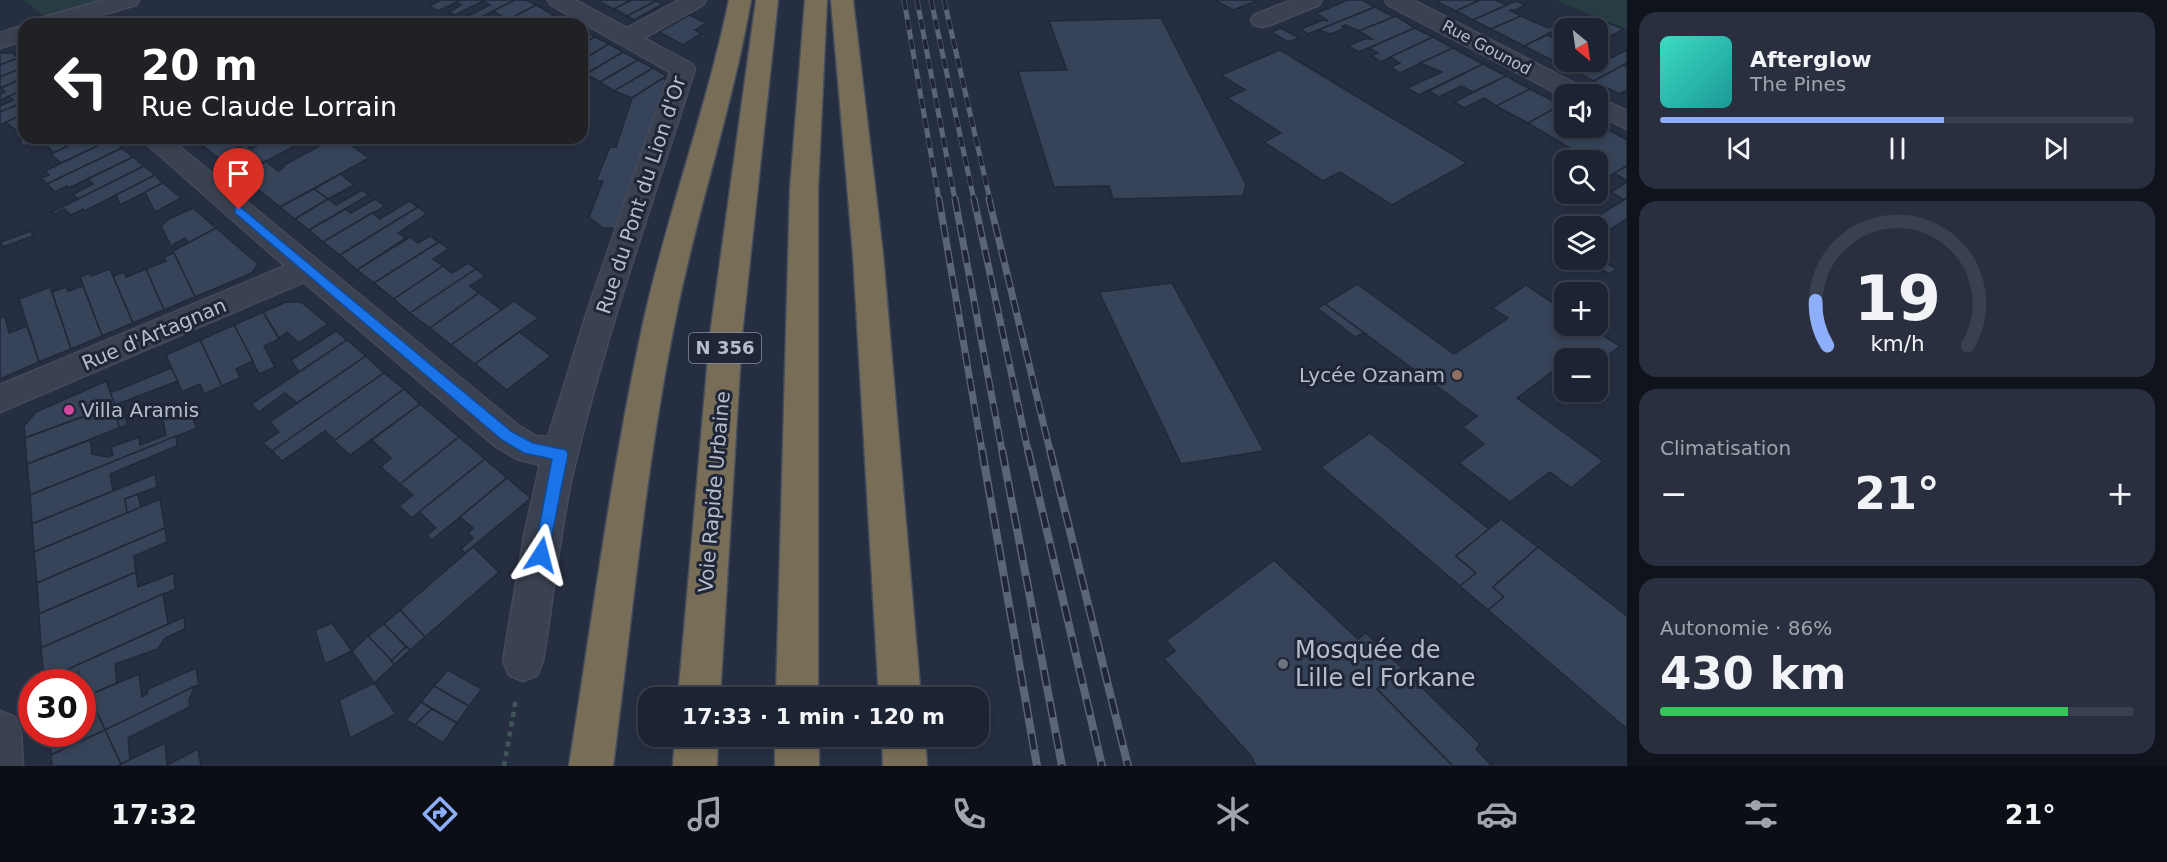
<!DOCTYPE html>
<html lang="fr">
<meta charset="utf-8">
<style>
:root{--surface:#1c2332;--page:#292f3e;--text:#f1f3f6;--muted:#a0a4ac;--line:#3a404d;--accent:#8daefa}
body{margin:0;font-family:"DejaVu Sans",sans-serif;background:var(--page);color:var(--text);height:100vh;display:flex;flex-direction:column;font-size:22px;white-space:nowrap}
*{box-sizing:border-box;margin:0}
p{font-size:20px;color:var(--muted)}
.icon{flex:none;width:33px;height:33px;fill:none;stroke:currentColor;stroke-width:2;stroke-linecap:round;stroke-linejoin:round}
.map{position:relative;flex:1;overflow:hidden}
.panel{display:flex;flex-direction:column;gap:12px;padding:12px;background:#0f131c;width:540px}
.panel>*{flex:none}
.top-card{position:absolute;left:18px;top:18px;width:570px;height:126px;border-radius:18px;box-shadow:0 3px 9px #0003,0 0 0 2px var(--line);background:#202124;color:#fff;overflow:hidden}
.needle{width:39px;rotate:151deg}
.controls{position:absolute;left:1554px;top:18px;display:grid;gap:12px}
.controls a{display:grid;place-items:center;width:54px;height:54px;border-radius:12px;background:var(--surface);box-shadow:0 3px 9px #0003,0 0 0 2px var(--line);font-size:30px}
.speed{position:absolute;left:18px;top:669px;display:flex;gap:12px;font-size:30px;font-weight:700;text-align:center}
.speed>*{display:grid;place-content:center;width:78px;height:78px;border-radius:50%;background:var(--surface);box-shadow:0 3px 9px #0003,0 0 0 2px var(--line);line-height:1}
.speed .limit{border:9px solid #d22;background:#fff;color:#111}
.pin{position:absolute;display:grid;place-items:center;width:51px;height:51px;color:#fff;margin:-62px -26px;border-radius:50% 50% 50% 0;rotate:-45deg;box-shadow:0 0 6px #0007}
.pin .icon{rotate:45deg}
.me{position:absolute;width:66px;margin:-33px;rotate:9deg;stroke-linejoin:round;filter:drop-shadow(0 0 4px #0008)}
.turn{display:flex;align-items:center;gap:21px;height:126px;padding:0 24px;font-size:27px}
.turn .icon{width:78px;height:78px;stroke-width:2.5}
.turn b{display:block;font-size:42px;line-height:51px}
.big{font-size:45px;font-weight:600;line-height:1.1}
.panel .widget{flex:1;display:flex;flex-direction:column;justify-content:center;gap:9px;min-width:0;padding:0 21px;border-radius:18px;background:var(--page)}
.panel .dial{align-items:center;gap:0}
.dial svg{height:156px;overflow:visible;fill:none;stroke:var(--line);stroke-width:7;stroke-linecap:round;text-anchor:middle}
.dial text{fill:var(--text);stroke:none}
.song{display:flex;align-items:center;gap:18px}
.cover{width:72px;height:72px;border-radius:9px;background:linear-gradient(135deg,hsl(170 70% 55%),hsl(180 70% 35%))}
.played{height:6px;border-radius:3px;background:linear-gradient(90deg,var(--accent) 60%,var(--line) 60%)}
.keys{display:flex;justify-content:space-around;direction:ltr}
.heat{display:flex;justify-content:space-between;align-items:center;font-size:33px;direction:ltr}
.charge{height:9px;border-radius:4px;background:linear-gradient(90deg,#34c759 86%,var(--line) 0)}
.trip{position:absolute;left:638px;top:687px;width:351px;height:60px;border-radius:18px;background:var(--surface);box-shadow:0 3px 9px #0003,0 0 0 2px var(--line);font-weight:600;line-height:60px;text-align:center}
.dock{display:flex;height:96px;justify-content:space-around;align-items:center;background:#0b0e14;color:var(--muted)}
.dock .icon{width:42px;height:42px}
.dock .current{color:var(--accent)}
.dock b{font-size:27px;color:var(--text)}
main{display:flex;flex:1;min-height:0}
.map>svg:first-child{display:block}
</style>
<main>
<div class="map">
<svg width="1627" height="766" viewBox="0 0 1627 766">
<rect width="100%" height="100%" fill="#262f42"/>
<!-- green -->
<g fill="#283d43">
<path d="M24 0H105L44 16Z"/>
<path d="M1556 0H1627V31Z"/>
</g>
<!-- building -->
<g fill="#374358" stroke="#212839" stroke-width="1.5">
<path d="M441 0H461L438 11 429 6Z"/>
<path d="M461 0H485L455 15 449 12 461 5 456 2Z"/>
<path d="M485 0H515L469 23 462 19 490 5 483 1Z"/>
<path d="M515 0H526L536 5 500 24 490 21 501 16 493 11Z"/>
<path d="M602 0H632L614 9 599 2Z"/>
<path d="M632 0H655L656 1 627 16 614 9Z"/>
<path d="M1215 0H1259L1233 10Z"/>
<path d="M1348 0H1362L1375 7 1308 34 1301 29 1323 20 1328 21 1317 13Z"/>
<path d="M1441 0H1480L1456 11 1437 2Z"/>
<path d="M1480 0H1496L1507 5 1473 20 1456 11Z"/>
<path d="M656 1 663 4 634 20 627 16Z"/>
<path d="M1516 1 1525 5 1516 10H1509L1521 16 1491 29 1473 20Z"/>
<path d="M536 5 554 15 537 24H520L515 21 500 24Z"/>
<path d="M1375 7 1394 17 1359 31 1346 25 1342 26 1345 28 1331 34 1318 30Z"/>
<path d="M554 15 567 22 537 24Z"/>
<path d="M689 15 707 23 695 30 701 34 683 45 659 32Z"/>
<path d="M1396 16 1415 28 1359 52 1348 46 1364 39H1372L1359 31Z"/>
<path d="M1521 16 1548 28 1556 25 1561 27 1524 46 1491 29Z"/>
<path d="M1161 18 1246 184 1243 196 1113 199 1109 186 1054 187 1018 71 1067 70 1049 21Z"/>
<path d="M1606 22 1624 29 1598 43V28H1593Z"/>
<path d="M1281 28 1299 38 1288 42 1271 32Z"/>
<path d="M1415 28 1433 37 1381 62 1373 57 1372 55 1378 53 1369 48Z"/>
<path d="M582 30 585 31 595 37 582 44Z"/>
<path d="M1547 35 1564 42V60L1558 63 1524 46Z"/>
<path d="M595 37 609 44 582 60V44Z"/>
<path d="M1433 37 1453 48 1400 73 1391 67 1400 63 1390 57Z"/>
<path d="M609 44 623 52 582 76V60Z"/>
<path d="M1453 48 1483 64 1419 95 1407 88 1442 72 1420 63Z"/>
<path d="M1280 50 1467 163 1392 205 1340 172 1323 181 1264 142 1281 133 1227 98 1245 90 1221 75Z"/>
<path d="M1627 50V63L1594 81 1558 63 1564 60 1598 62V52L1611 58Z"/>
<path d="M623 52 638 60 600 82 586 74Z"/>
<path d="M0 53H12L18 58 0 65Z"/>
<path d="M18 58 24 63V67L0 77V65Z"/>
<path d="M638 60 653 68 614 91 600 82Z"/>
<path d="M1483 64 1506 76 1473 92 1461 86 1439 97 1429 91Z"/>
<path d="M1623 65 1627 67V90L1619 94 1594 81Z"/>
<path d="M24 67V78L0 88V77Z"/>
<path d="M653 68 667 76 632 98 614 91Z"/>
<path d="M1506 76 1530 89 1497 106 1484 98 1464 108 1454 102Z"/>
<path d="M24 78V90L0 100V94L5 92 1 88Z"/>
<path d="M663 78 670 82 624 229 603 228 589 217 603 181H596L610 147H616L632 98Z"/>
<path d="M1530 89 1561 105 1528 123 1496 106Z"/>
<path d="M24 90V102L0 112V106L13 100 9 96Z"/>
<path d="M24 102V114L0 125V112Z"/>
<path d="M1559 106 1564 109V128H1598V124L1627 140V166L1598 183V160H1576L1583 156 1528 123Z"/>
<path d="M24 114V126L15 130 6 122Z"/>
<path d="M27 138H43L24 146 19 142Z"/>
<path d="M55 138H85L54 153 44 143Z"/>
<path d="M85 138 112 139 61 163 51 154Z"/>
<path d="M200 138H257L218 158 196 140Z"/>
<path d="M272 138H310L240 175 218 158 245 144 251 149Z"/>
<path d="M334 138H341L369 158 280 207 240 175 266 161 278 171 284 167 282 166Z"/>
<path d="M112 139 122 148 47 184 41 178 49 175 45 171Z"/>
<path d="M122 148 133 157 69 188 67 186 55 192 47 184Z"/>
<path d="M133 157 144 166 78 199 73 194 93 184 88 179Z"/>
<path d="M144 166 155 175 85 211 83 209 71 215 64 209 55 214 52 212Z"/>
<path d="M1627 166V181L1614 173Z"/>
<path d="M340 174 354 185 328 199 314 189Z"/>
<path d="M155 175 163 183 120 205 116 195Z"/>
<path d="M1627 182V198L1624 200 1611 192Z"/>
<path d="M163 183 181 198 155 212 145 192Z"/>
<path d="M314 189 328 199 295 219 280 207Z"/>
<path d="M362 190 369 195 309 230 295 219 328 199 336 205Z"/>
<path d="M1627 198V219L1608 231 1590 221Z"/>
<path d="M375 199 385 206 323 242 309 230 346 209 351 213Z"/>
<path d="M409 201 418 207 340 255 323 242 372 213 380 219Z"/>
<path d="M418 207 427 214 398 233 406 238 357 270 340 255Z"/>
<path d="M193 208 216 228 189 243 185 238 173 245 174 246 172 248 161 226 169 219Z"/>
<path d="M216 228 258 264 252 273 195 297 173 251Z"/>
<path d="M31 231 33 236 3 247 1 242Z"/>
<path d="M430 236 439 242 374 283 357 270 410 237 418 243Z"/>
<path d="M439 242 449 249 433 259 443 266 394 299 374 283Z"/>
<path d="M174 253 195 297 164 310 146 269 166 261 164 257Z"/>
<path d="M1600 259 1617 269 1609 274 1592 264Z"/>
<path d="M468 263 476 269 410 313 394 299 443 266 452 273Z"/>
<path d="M110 269 133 323 102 336 80 277 90 273 91 276Z"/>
<path d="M146 269 164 310 133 323 113 276 124 272 126 277Z"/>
<path d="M476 269 485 276 470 286 479 293 430 328 410 313Z"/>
<path d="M1172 283 1264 451 1181 464 1099 292Z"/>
<path d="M1357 284 1454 354 1508 318 1492 308 1526 285 1564 310V326H1588L1620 346 1598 363V358H1564V363L1517 398 1603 461 1571 488 1550 472 1510 502 1459 463 1484 444 1463 427 1477 416 1325 304Z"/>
<path d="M83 286 102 336 71 349 52 292 66 287 68 291Z"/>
<path d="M50 287 71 349 39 362 19 299Z"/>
<path d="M479 293 502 310 451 345 430 328Z"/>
<path d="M514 301 538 318 475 364 451 345Z"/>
<path d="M286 302H301L328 324 299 343 287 332 279 338 263 312Z"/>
<path d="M1325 304 1364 333 1355 337 1317 308Z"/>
<path d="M263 312 279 339 264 346 275 367 259 374 234 325Z"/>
<path d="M5 316 9 333 27 326 39 362 0 379V318Z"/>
<path d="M234 325 253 361 236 369 240 378 222 386 200 340Z"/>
<path d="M336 331 347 340 299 372 291 360Z"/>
<path d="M519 332 551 356 507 390 475 364Z"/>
<path d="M200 340 222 386 204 394 200 384 182 392 166 355Z"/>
<path d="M347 340 366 356 297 403 285 393 259 412 251 404Z"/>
<path d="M366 356 384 373 272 451 263 443 279 432 270 422Z"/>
<path d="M171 368 178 381 115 405 110 393Z"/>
<path d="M384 373 404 389 335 440 325 431 282 461 272 451Z"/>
<path d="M106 381 115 405 25 438 24 426 36 412Z"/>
<path d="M404 389 420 404 350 455 334 441Z"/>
<path d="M123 402 127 425 119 428 115 405Z"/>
<path d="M186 402 197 428 30 495 27 464 90 440 92 454 107 457 113 455 111 447 139 437 140 445 166 435 161 412Z"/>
<path d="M420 404 459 437 400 484 381 467 391 458 372 440Z"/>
<path d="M115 405 119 428 27 464 25 438Z"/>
<path d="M1370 433 1489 529 1456 556 1476 573 1460 586 1321 467Z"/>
<path d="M176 436 177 446 110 474 113 491 32 524 30 495Z"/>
<path d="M459 437 485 459 412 518 399 506 413 495 400 484Z"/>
<path d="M485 459 507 478 432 540 427 535 436 528 419 512Z"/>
<path d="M155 474 157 487 125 499 127 513 34 552 32 524Z"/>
<path d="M507 478 531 498 465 553 461 549 473 538 468 533 473 528 460 517Z"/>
<path d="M138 494 141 508 127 513 125 499Z"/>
<path d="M160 499 165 528 37 583 34 552Z"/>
<path d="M1501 519 1538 547 1493 587 1504 597 1488 610 1460 586 1476 573 1456 556Z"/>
<path d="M165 528 167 542 134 556 136 572 39 614 37 583Z"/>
<path d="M473 547 499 572 425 637 400 610Z"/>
<path d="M1538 547 1627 616V729L1488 610 1504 597 1493 587Z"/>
<path d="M1274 560 1358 639 1366 633 1403 669 1377 689 1453 766H1256L1251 756 1164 659 1175 651 1166 641Z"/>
<path d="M136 572 138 587 174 573 175 589 41 648 39 614Z"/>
<path d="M163 594 168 624 44 680 41 648Z"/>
<path d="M400 610 425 637 410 650 384 624Z"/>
<path d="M184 617 185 629 165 638 158 649 115 664 117 683 89 695 78 672 65 682H44V680Z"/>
<path d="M332 623 352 651 325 664 315 630Z"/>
<path d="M384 624 406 647 391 661 368 636Z"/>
<path d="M368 636 395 664 374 683 352 651Z"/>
<path d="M406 647 410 650 395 664 391 661Z"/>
<path d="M196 668 199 685 105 730 89 695 139 674 142 697 147 694 148 689Z"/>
<path d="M1403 669 1480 744 1476 749 1492 766H1453L1377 689Z"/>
<path d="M448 670 482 689 469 706 434 686Z"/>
<path d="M78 672 89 695 82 698V682H65Z"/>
<path d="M374 683 396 714 350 738 339 700Z"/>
<path d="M195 686 189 700 190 707 128 738 130 760 121 764 105 730Z"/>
<path d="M434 686 469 706 457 723 421 702Z"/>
<path d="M89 695 105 730 51 755 49 734H82V698Z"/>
<path d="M421 702 432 709 415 725 406 720Z"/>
<path d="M432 709 457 723 443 743 415 725Z"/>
<path d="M105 730 121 764 117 766H52L51 755Z"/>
<path d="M165 743 167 765 198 749 201 766H121V764Z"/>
</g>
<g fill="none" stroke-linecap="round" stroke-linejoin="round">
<defs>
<g id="minor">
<path d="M104 0H139L136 5 70 24H34L37 19Z"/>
<path d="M548 0H575L627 28 679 0H706L703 5 644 38 692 64 695 69C652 204 604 339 572 477 559 538 553 600 543 661L537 675 523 681 509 675 503 661 525 531 540 465 517 459 495 446 304 282 0 412V385L285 266 140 138H169L519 426 536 436 548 437 588 309 670 72 551 5Z"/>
<path d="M1292 0H1322L1319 5 1270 25 1262 27 1254 25 1251 20 1254 15Z"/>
<path d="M1385 0H1413L1586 89 1589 94H1564V97L1388 5Z"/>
<path d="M24 25V40L0 48V33Z"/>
<path d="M1598 97 1627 111V129L1598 115Z"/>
<path d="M0 711 15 717 21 732 23 766H0Z"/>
</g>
<g id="highway">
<path d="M729 0H751C732 110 695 216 674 326 645 471 632 620 613 766H569C592 620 611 473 642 328 666 217 706 111 729 0Z"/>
<path d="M756 0H778L742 335 720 698H678L710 335Z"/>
<path d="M805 0H827L818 189V698H776L790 189Z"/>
<path d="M831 0H853L883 254 921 698H879L853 254Z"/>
<path d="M675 736H718L717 766H673Z"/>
<rect x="775" y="736" width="44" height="30"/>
<path d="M882 736H925L927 766H883Z"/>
</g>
</defs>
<!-- minor casing -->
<use href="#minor" stroke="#444a5b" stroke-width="3"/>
<!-- highway casing -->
<use href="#highway" stroke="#454c5c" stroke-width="3"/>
<!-- path -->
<path stroke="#41565a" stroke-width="4.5" stroke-dasharray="5 5" stroke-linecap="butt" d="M504 766 516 699"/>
<!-- minor -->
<use href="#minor" fill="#3a4251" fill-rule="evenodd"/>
<!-- highway -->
<use href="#highway" fill="#786e57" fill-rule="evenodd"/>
<defs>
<g id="rail-far2">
<path d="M904 0 939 200"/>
<path d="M917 0 955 200"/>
<path d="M931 0 974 200"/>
<path d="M944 0 990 200"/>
</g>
<g id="rail-far1">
<path d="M939 199 982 451"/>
<path d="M955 199 1002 451"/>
<path d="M974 199 1028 451"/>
<path d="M989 199 1050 451"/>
</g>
<g id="rail">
<path d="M982 450 1037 766"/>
<path d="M1002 450 1062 766"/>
<path d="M1028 450 1102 766"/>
<path d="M1050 450 1128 766"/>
</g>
</defs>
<!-- rail-far2 casing -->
<use href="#rail-far2" stroke="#5c6578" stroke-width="5"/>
<!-- rail-far1 casing -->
<use href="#rail-far1" stroke="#5c6578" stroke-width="7"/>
<!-- rail casing -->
<use href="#rail" stroke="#5c6578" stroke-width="8"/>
<!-- rail-far2 -->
<use href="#rail-far2" stroke="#1f2637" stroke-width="4" stroke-dasharray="10" stroke-linecap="butt"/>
<!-- rail-far1 -->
<use href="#rail-far1" stroke="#1f2637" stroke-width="4.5" stroke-dasharray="13" stroke-linecap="butt"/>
<!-- rail -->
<use href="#rail" stroke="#1f2637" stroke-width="5" stroke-dasharray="16" stroke-linecap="butt"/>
</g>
<!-- route -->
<path fill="#1a73e8" stroke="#114b97" stroke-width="1.5" d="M239 206 512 432 533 443 566 450 568 454 547 560 541 562 536 560 534 555 552 459 524 453 502 440 235 213V207Z"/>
<!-- markers -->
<circle fill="#8d6e63" stroke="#1f2637" stroke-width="2" cx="1457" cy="375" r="6"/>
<circle fill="#d1479c" stroke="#1f2637" stroke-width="2" cx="69" cy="410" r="6"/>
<circle fill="#6b7280" stroke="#1f2637" stroke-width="2" cx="1283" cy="664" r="6"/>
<g text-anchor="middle" stroke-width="6" stroke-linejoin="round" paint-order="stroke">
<!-- far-street labels -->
<g font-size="16" fill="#b7bdcc" stroke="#1f2637">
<text transform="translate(1487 47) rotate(28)" y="6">Rue Gounod</text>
</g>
<!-- shield labels -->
<rect fill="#1f2637" stroke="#89909f" stroke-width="1.5" x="689" y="333" width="72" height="30" rx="4.5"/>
<g font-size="18" font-weight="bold" fill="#b7bdcc">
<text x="725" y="354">N 356</text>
</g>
<!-- street labels -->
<g font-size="20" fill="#b7bdcc" stroke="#1f2637">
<text transform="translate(641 195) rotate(-72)" y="7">Rue du Pont du Lion d'Or</text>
<text transform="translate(154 334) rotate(-23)" y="7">Rue d'Artagnan</text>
<text transform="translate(714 492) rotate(-85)" y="7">Voie Rapide Urbaine</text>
</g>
<!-- poi labels -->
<g font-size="20" fill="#b7bdcc" stroke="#1f2637" text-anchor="end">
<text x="1445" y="382">Lycée Ozanam</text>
<text x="81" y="417" text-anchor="start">Villa Aramis</text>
</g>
<!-- near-poi labels -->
<g font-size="24" fill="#b7bdcc" stroke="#1f2637" text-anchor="start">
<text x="1295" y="658">Mosquée de<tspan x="1295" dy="28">Lille el Forkane</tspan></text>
</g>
</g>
</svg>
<div class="controls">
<a><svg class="needle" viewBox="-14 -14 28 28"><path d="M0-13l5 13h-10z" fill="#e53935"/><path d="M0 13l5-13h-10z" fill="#a0a4ac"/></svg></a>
<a><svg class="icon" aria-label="sound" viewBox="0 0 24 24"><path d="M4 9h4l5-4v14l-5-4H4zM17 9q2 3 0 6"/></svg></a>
<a><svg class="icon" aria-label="search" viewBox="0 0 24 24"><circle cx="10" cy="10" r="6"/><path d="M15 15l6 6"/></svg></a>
<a><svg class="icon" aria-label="layers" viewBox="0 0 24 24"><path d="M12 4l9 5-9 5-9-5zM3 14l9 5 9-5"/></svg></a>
<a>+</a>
<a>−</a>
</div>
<div class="speed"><div class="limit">30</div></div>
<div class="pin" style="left:239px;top:210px;background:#d93025"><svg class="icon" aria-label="arrive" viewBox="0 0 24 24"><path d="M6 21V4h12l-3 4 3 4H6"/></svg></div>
<svg class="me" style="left:541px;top:555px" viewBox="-20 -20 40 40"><path d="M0-17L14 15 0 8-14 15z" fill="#1a73e8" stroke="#fff" stroke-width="4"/></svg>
<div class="trip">17:33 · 1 min · 120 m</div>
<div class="top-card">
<div class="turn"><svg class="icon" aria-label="left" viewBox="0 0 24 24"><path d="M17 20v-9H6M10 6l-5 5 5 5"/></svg><div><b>20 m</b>Rue Claude Lorrain</div></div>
</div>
</div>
<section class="panel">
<div class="widget">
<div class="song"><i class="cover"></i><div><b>Afterglow</b><p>The Pines</p></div></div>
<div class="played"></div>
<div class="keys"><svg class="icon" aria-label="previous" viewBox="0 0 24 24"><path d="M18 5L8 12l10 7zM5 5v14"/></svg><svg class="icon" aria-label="pause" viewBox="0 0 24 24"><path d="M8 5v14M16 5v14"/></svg><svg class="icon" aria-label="next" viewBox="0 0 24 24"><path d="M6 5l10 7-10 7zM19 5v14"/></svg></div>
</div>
<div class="widget dial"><svg viewBox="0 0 100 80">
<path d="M14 69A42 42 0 1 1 86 69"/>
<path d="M14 69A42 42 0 0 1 8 46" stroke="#8daefa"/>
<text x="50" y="56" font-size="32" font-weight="700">19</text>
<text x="50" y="72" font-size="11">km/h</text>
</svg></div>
<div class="widget"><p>Climatisation</p>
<div class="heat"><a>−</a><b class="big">21°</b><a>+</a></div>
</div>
<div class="widget"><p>Autonomie · 86%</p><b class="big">430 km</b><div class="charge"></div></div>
</section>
</main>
<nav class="dock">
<b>17:32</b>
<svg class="icon current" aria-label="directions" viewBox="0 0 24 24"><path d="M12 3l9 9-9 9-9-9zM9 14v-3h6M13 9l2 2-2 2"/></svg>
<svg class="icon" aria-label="music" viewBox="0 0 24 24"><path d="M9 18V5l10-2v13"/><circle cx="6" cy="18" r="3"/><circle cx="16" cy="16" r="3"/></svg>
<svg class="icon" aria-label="phone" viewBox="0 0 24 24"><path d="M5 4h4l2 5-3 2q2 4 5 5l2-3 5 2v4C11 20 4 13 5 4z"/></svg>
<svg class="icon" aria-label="climate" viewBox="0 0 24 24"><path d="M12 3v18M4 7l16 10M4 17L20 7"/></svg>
<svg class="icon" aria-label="car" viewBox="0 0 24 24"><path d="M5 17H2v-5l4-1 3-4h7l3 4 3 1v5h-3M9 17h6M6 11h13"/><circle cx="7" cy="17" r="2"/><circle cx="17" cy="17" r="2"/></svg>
<svg class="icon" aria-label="filters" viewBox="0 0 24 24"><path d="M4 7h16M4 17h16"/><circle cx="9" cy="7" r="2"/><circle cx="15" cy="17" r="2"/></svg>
<b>21°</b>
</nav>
